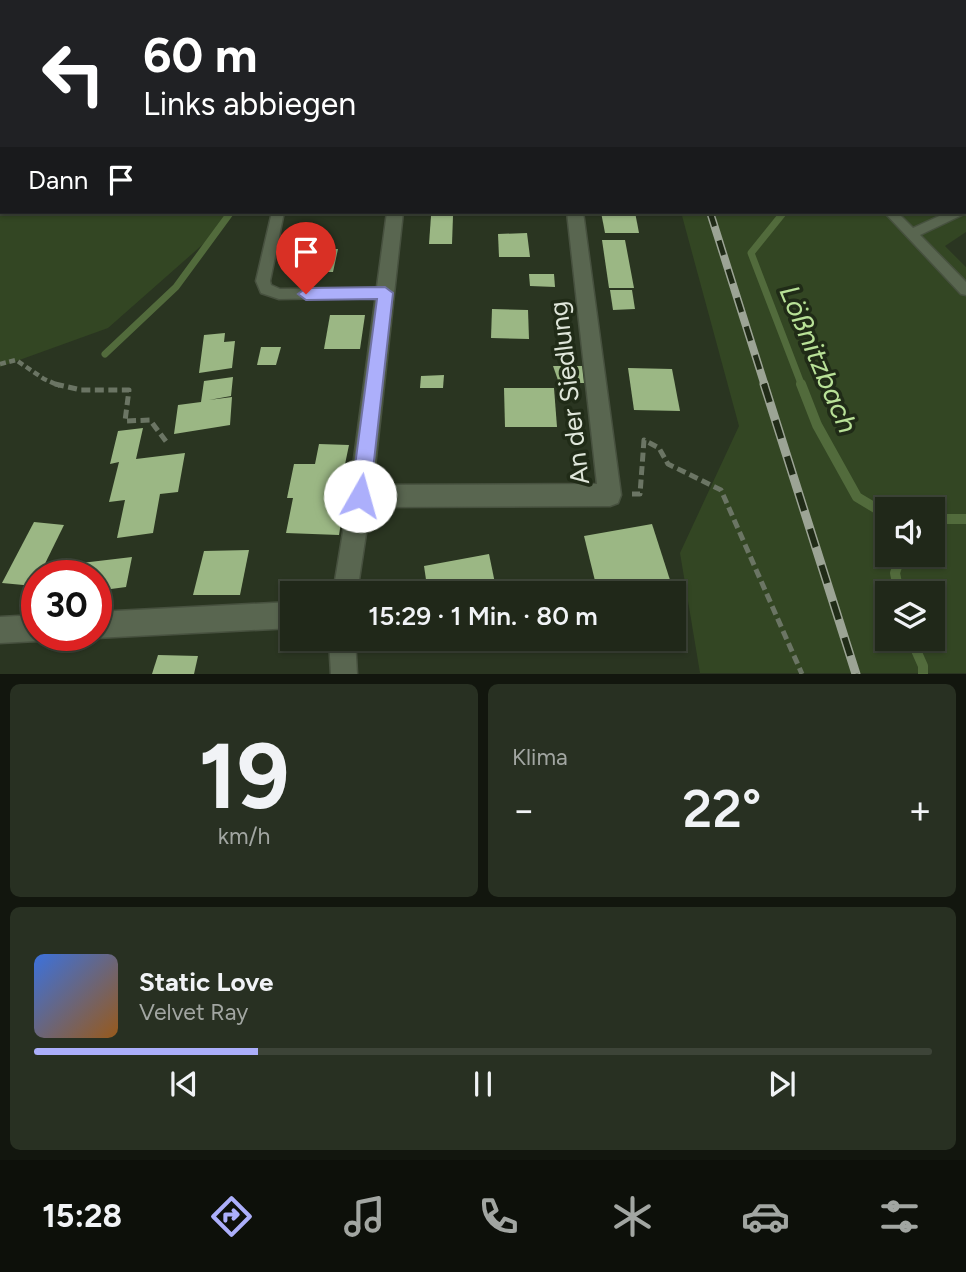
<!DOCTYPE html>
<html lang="de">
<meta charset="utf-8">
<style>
:root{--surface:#202819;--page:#283022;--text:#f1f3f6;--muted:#a2a6a2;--line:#3d4438;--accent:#acaffb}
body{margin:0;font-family:Figtree,sans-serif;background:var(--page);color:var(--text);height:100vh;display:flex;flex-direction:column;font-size:26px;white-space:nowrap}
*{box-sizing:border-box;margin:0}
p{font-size:23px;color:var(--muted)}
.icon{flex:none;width:38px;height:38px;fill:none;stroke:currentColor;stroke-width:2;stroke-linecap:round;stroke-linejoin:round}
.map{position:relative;height:674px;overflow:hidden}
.side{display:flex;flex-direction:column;gap:10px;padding:10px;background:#12160e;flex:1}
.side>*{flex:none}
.banner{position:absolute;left:0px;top:0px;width:966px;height:214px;box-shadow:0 2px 5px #0004,0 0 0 2px var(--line);background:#202124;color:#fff;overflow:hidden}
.fabs{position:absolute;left:875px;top:497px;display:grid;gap:14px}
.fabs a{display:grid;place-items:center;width:70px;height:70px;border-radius:0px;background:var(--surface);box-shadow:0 2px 5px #0004,0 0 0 2px var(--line);font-size:35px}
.speed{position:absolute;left:21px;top:560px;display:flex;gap:14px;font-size:35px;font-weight:700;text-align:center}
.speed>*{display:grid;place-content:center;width:91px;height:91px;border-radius:50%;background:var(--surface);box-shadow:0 2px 5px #0004,0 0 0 2px var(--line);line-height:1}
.speed .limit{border:10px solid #d22;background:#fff;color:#111}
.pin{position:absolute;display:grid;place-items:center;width:60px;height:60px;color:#fff;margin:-72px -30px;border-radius:50% 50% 50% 0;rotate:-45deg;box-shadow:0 0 7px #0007}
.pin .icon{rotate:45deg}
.me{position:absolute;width:77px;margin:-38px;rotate:7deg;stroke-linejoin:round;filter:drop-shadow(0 0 5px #0008)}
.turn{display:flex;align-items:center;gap:24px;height:147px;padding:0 28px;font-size:32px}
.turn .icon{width:91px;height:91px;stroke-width:2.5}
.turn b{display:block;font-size:49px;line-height:60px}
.then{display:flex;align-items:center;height:66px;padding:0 28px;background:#0003;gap:14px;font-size:26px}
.big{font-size:52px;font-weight:600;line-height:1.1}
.side .card{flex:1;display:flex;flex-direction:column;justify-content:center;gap:10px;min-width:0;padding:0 24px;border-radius:10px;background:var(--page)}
.side .dial{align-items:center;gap:0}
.dial b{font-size:91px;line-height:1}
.song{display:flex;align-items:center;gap:21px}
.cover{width:84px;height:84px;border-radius:10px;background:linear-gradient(135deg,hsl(220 70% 55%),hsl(30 70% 35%))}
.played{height:7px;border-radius:4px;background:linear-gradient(90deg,var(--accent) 25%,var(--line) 25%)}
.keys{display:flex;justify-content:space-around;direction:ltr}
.heat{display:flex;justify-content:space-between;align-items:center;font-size:38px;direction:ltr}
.side .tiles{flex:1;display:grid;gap:10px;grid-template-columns:1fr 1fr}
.card:last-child{grid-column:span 2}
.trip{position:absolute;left:280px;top:581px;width:406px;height:70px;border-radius:0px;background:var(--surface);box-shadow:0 2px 5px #0004,0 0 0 2px var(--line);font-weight:600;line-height:70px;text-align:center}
.dock{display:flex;height:112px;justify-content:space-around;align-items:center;background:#0d100a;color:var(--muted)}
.dock .icon{width:49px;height:49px}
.dock .selected{color:var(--accent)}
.dock b{font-size:32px;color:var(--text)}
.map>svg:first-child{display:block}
</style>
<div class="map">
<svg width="966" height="674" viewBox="0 0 966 674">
<rect width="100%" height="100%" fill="#2a3521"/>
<!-- green -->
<path fill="#334623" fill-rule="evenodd" d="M0 0H966V232L945 246 966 267V673H700L680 553 739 426 681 212H964V2H2V212H231L218 231 108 328 0 367ZM887 509H933V555H887ZM887 593H933V639H887Z"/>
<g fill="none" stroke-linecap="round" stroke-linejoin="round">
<!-- stream-far2 -->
<g stroke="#526b3c" stroke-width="5">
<path d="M692 0 698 2"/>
<path d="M365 2 369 0"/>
</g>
<!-- stream-far1 -->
<g stroke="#526b3c" stroke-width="7">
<path d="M784 212 751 253 802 386"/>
<path d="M105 354 176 287 231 212"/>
</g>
<!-- stream -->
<g stroke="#526b3c" stroke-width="10">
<path d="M801 384 817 425 857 497 887 515"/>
<path d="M933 519H966"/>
<path d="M899 593 895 573 901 555"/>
<path d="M911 639 923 666V674"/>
</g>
</g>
<!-- building -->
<g fill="#9bb784">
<path d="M601 212H635L639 233H605Z"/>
<path d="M431 216H453L452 244H429Z"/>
<path d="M527 233 530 257H499L498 234Z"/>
<path d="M602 240H625L634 288H609Z"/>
<path d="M303 249H338L333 272H298Z"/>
<path d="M529 274H554L555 287 530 286Z"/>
<path d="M610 290H632L635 309 613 310Z"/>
<path d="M492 309 528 310 529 339 491 338Z"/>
<path d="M330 315H365L360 349H324Z"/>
<path d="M225 333 224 342 235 341 232 368 199 373 204 335Z"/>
<path d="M261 347H281L276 365H257Z"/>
<path d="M553 366H582L584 383H559Z"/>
<path d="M628 368 672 369 680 411 634 410Z"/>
<path d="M444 375 443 388H420L421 376Z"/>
<path d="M233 377 231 396 209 400 232 397 230 425 174 434 178 405 201 402 204 381Z"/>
<path d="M504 388H554L557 427H505Z"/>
<path d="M143 428 136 459 185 453 178 492 160 494 153 533 117 538 125 500 109 502 119 462 110 464 118 431Z"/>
<path d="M319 444 349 445 338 498H345L339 535 286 533 293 498H287L294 464H315Z"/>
<path d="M34 522 64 525 34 586 2 583Z"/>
<path d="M652 524 670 580 598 593 584 536Z"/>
<path d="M249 550 240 595H193L204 551Z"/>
<path d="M489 554 497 593H428L424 566Z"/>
<path d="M132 557 126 587 96 591V576H70L73 564Z"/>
<path d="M158 655 198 656 194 674H152Z"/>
</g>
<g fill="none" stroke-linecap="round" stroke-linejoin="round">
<defs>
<g id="service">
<path d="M774 0H782L783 2H775Z"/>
<path d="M272 212H284L270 281 271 285 280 289 385 288 392 293 390 297 279 299 261 293 256 281Z"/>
<path d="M884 212H897L913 228 948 212H964L962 215 920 235 966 282V295L961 294Z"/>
</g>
<g id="minor">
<path d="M387 212H403L373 485 597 484 567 212H583L621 495 618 503 610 506 370 507 357 593H333L349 496Z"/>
<path d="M292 602V628L96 638 90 635H96V612Z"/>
<path d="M37 615V635L46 637 37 641 0 643V617Z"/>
<path d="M329 639H355L357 674H331Z"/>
</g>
</defs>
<!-- service casing -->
<use href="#service" stroke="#47513f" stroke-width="3"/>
<!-- minor casing -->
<use href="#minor" stroke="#47513f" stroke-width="3"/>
<!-- path-far1 -->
<path stroke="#6b7564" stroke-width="4.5" stroke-dasharray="6 3.5" stroke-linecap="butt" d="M0 364 16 360 44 379 60 386"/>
<!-- path -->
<g stroke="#6b7564" stroke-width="5" stroke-dasharray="9 4.5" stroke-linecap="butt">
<path d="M55 384 81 390H129L125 421 150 420 168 444"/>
<path d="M632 494H640L644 440 659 448 668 464 721 490 802 674"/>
</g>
<!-- service -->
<use href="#service" fill="#596650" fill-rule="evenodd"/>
<!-- minor -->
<use href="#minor" fill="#596650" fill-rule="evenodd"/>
<defs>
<path id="rail-far1" d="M710 212 765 386"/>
<path id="rail" d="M764 384 856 674"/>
</defs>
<!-- rail-far1 casing -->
<use href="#rail-far1" stroke="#9ca495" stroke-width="8"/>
<!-- rail casing -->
<use href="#rail" stroke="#9ca495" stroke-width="9"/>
<!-- rail-far1 -->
<use href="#rail-far1" stroke="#202b17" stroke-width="5" stroke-dasharray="15" stroke-linecap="butt"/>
<!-- rail -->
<use href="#rail" stroke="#202b17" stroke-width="6" stroke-dasharray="19" stroke-linecap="butt"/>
</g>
<!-- route -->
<path fill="#acaffb" stroke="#7072a3" stroke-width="2" d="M385 287 393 293 370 496 367 502 360 505 354 502 351 496 377 299 306 300 298 294 306 288Z"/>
<g text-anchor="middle" stroke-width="7" stroke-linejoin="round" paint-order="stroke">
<!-- street labels -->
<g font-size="26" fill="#dfe6da" stroke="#202b17">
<text transform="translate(569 393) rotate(-97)" y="9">An der Siedlung</text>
</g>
<!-- water labels -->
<g font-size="28" font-style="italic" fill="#b8e197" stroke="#202b17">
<text transform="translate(819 359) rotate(67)" y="10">Lößnitzbach</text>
</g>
</g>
</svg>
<div class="fabs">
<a><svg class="icon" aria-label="sound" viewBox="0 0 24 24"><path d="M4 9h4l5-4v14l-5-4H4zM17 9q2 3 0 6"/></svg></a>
<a><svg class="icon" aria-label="layers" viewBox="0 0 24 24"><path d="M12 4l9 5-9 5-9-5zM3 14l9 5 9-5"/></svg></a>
</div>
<div class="speed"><div class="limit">30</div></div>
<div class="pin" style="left:306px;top:294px;background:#d93025"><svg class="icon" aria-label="arrive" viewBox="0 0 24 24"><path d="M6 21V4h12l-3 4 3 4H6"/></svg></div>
<svg class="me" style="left:360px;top:496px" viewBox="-20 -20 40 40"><circle r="19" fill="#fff"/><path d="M0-13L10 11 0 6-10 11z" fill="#acaffb"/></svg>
<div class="trip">15:29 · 1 Min. · 80 m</div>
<div class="banner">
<div class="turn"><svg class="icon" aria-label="left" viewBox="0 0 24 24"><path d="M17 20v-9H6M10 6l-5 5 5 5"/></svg><div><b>60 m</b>Links abbiegen</div></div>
<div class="then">Dann<svg class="icon" aria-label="arrive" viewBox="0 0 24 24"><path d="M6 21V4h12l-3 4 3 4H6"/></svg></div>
</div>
</div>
<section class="side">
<div class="tiles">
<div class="card dial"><b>19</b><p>km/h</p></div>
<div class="card"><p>Klima</p>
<div class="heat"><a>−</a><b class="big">22°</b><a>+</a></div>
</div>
<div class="card">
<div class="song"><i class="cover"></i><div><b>Static Love</b><p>Velvet Ray</p></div></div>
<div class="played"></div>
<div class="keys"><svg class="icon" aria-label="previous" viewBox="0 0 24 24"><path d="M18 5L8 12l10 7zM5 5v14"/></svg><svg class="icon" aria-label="pause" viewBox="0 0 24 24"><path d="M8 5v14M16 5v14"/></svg><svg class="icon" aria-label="next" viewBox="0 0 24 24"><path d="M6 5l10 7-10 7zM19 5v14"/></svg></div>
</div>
</div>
</section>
<nav class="dock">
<b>15:28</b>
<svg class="icon selected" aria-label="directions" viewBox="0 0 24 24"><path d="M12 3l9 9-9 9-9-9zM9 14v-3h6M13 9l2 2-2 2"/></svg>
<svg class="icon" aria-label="music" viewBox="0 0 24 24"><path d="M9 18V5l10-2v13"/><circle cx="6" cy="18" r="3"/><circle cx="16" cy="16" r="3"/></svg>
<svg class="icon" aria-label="phone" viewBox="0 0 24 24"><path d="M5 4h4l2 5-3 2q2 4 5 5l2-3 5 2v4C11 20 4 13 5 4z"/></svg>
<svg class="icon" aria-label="climate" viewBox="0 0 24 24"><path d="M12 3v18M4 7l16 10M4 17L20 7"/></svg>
<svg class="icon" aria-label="car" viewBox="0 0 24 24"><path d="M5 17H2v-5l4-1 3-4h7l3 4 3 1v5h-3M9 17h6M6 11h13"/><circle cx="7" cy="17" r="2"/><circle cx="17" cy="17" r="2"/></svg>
<svg class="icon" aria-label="filters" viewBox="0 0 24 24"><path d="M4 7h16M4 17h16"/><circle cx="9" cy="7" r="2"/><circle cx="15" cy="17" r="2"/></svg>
</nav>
